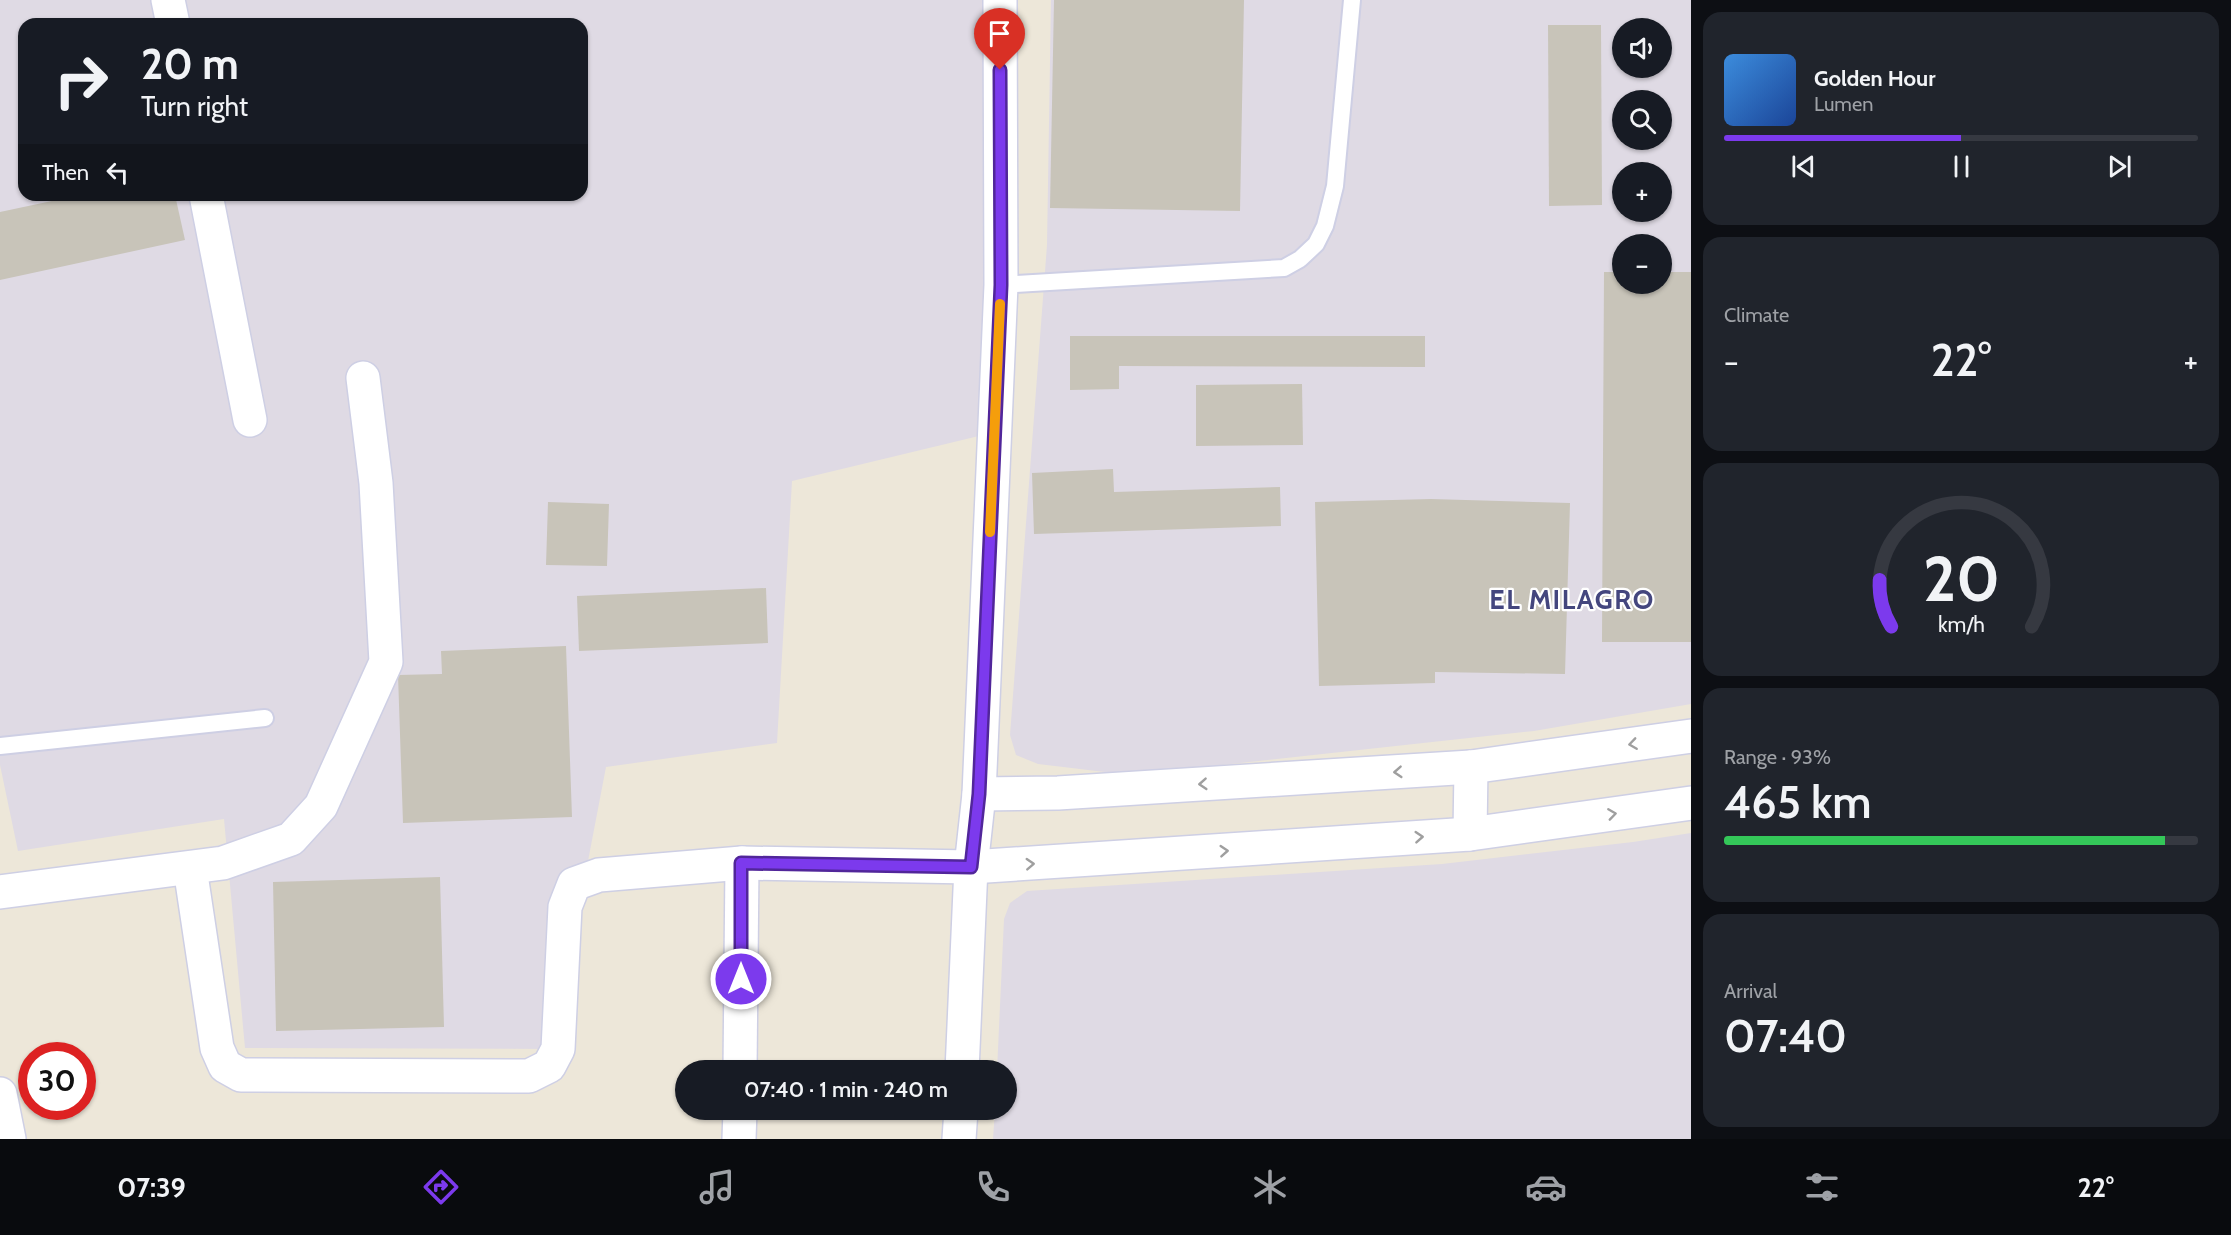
<!DOCTYPE html>
<meta charset="utf-8">
<style>
:root{--surface:#171b24;--page:#20242c;--text:#f1f3f6;--muted:#9ea1a6;--line:#363941;--accent:#7c3aed}
body{margin:0;font-family:Cabin,sans-serif;background:var(--page);color:var(--text);height:100vh;display:flex;flex-direction:column;font-size:22px;white-space:nowrap}
*{box-sizing:border-box;margin:0}
p{font-size:20px;color:var(--muted)}
.icon{flex:none;width:33px;height:33px;fill:none;stroke:currentColor;stroke-width:2;stroke-linecap:round;stroke-linejoin:round}
.map{position:relative;flex:1;overflow:hidden}
.drawer{display:flex;flex-direction:column;gap:12px;padding:12px;background:#0d0f14;width:540px}
.drawer>*{flex:none}
.top-card{position:absolute;left:18px;top:18px;width:570px;height:183px;border-radius:18px;box-shadow:0 2px 4px #0004;background:#171b24;color:var(--text);overflow:hidden}
.tools{position:absolute;left:1612px;top:18px;display:grid;gap:12px}
.tools a{display:grid;place-items:center;width:60px;height:60px;border-radius:50%;background:var(--surface);box-shadow:0 2px 4px #0004;font-size:30px}
.speed{position:absolute;left:18px;top:1042px;display:flex;gap:12px;font-size:30px;font-weight:700;text-align:center}
.speed>*{display:grid;place-content:center;width:78px;height:78px;border-radius:50%;background:var(--surface);box-shadow:0 2px 4px #0004;line-height:1}
.speed .limit{border:9px solid #d22;background:#fff;color:#111}
.pin{position:absolute;display:grid;place-items:center;width:51px;height:51px;color:#fff;margin:-62px -26px;border-radius:50% 50% 50% 0;rotate:-45deg;box-shadow:0 0 6px #0007}
.pin .icon{rotate:45deg}
.me{position:absolute;width:66px;margin:-33px;rotate:0deg;stroke-linejoin:round;filter:drop-shadow(0 0 4px #0008)}
.turn{display:flex;align-items:center;gap:21px;height:126px;padding:0 24px;font-size:27px}
.turn .icon{width:78px;height:78px;stroke-width:2.5}
.turn b{display:block;font-size:42px;line-height:51px}
.then{display:flex;align-items:center;height:57px;padding:0 24px;background:#0003;gap:12px;font-size:22px}
.big{font-size:45px;font-weight:600;line-height:1.1}
.drawer .tile{flex:1;display:flex;flex-direction:column;justify-content:center;gap:9px;min-width:0;padding:0 21px;border-radius:18px;background:var(--page)}
.drawer .dial{align-items:center;gap:0}
.dial svg{height:156px;overflow:visible;fill:none;stroke:var(--line);stroke-width:7;stroke-linecap:round;text-anchor:middle}
.dial text{fill:var(--text);stroke:none}
.song{display:flex;align-items:center;gap:18px}
.cover{width:72px;height:72px;border-radius:9px;background:linear-gradient(135deg,hsl(210 70% 55%),hsl(220 70% 35%))}
.played{height:6px;border-radius:3px;background:linear-gradient(90deg,var(--accent) 50%,var(--line) 50%)}
.keys{display:flex;justify-content:space-around;direction:ltr}
.heat{display:flex;justify-content:space-between;align-items:center;font-size:33px;direction:ltr}
.charge{height:9px;border-radius:4px;background:linear-gradient(90deg,#34c759 93%,var(--line) 0)}
.trip{position:absolute;left:675px;top:1060px;width:342px;height:60px;border-radius:30px;background:var(--surface);box-shadow:0 2px 4px #0004;font-weight:600;line-height:60px;text-align:center}
.tabs{display:flex;height:96px;justify-content:space-around;align-items:center;background:#090b0e;color:var(--muted)}
.tabs .icon{width:42px;height:42px}
.tabs .current{color:var(--accent)}
.tabs b{font-size:27px;color:var(--text)}
main{display:flex;flex:1;min-height:0}
.map>svg:first-child{display:block}
</style>
<main>
<div class="map">
<svg width="1691" height="1139" viewBox="0 0 1691 1139">
<rect width="100%" height="100%" fill="#ede7d9"/>
<!-- industrial -->
<g fill="#dfdae4" fill-rule="evenodd">
<path d="M0 0H991L983 435 792 481 777 743 606 767 552 1049 245 1048 224 819 18 851 0 765ZM24 24H582V195H24Z"/>
<path d="M1051 0H1691V704L1534 731 1130 775 1038 764 1016 755 1010 735 1047 245ZM1623 28H1662V68H1623ZM1623 100H1662V140H1623ZM1623 172H1662V212H1623ZM1623 244H1662V284H1623Z"/>
<path d="M1691 833V1139H993L995 1110H1006V1071H997L1004 919 1010 903 1027 891 1442 864 1633 842Z"/>
</g>
<!-- building -->
<g fill="#c8c4b9">
<path d="M1054 0H1244L1240 211 1050 208Z"/>
<path d="M1548 25H1601L1602 205 1549 206Z"/>
<path d="M80 195H175L185 240 0 280V212Z"/>
<path d="M1604 272H1623V284H1662V272H1691V642H1602Z"/>
<path d="M1070 336H1425V367L1119 366V389L1070 390Z"/>
<path d="M1302 384 1303 445 1196 446V385Z"/>
<path d="M1113 469 1114 492 1280 487 1281 526 1034 534 1032 473Z"/>
<path d="M1431 499 1570 503 1565 674 1435 672V683L1319 686 1315 502Z"/>
<path d="M548 502 609 504 607 566 546 565Z"/>
<path d="M766 588 768 643 579 651 577 596Z"/>
<path d="M566 646 572 817 403 823 398 675 442 674 441 651Z"/>
<path d="M440 877 444 1027 276 1031 273 882Z"/>
</g>
<g fill="none" stroke-linecap="round" stroke-linejoin="round">
<defs>
<g id="service">
<path d="M1001 285 1284 268 1300 259 1316 244 1325 226 1335 186 1352 0"/>
<path d="M0 746 265 718"/>
</g>
<g id="minor">
<path d="M168 0 173 24"/>
<path d="M206 195 250 420"/>
<path d="M979 794 1058 793 1471 767 1691 736"/>
<path d="M1470 834 1471 767"/>
<path d="M190 868 217 1048 225 1066 241 1075 529 1076 549 1066 558 1049 565 907 574 884 599 875 742 863 971 867 1470 834 1691 803"/>
<path d="M0 892 223 863 291 839 321 806 386 662 376 483 363 378"/>
<path d="M740 1071 742 863"/>
<path d="M962 1071 971 867 979 794 1001 285 1000 0"/>
<path d="M0 1094 9 1139"/>
<path d="M739 1139 740 1110"/>
<path d="M959 1139 961 1110"/>
</g>
</defs>
<!-- service casing -->
<use href="#service" stroke="#cecfe4" stroke-width="20"/>
<!-- minor casing -->
<use href="#minor" stroke="#cecfe4" stroke-width="36"/>
<!-- service -->
<use href="#service" stroke="#fff" stroke-width="16"/>
<!-- minor -->
<use href="#minor" stroke="#fff" stroke-width="33"/>
</g>
<!-- one-way arrows -->
<defs><path id="oneway-chevron" d="M-2-3.5L2.5 0L-2 3.5" fill="none" stroke-width="1.6" stroke-linecap="round" stroke-linejoin="round" transform="scale(1.5)"/></defs>
<g stroke="#9f9f9f">
<use href="#oneway-chevron" transform="translate(1633 744) rotate(172)"/>
<use href="#oneway-chevron" transform="translate(1398 772) rotate(176)"/>
<use href="#oneway-chevron" transform="translate(1203 784) rotate(176)"/>
<use href="#oneway-chevron" transform="translate(1612 814) rotate(-8)"/>
<use href="#oneway-chevron" transform="translate(1419 837) rotate(-4)"/>
<use href="#oneway-chevron" transform="translate(1224 851) rotate(-4)"/>
<use href="#oneway-chevron" transform="translate(1030 864) rotate(-3)"/>
</g>
<g fill="none" stroke-linecap="round" stroke-linejoin="round">
<defs>
<path id="route" d="M741 979V863L971 867 979 794 1001 285 1000 70"/>
</defs>
<!-- route casing -->
<use href="#route" stroke="#51269a" stroke-width="15"/>
<!-- route -->
<use href="#route" stroke="#7c3aed" stroke-width="10"/>
<!-- slow -->
<path stroke="#f59e0b" stroke-width="10" d="M990 532 1000 304"/>
</g>
<g text-anchor="middle" stroke-width="4.5" stroke-linejoin="round" paint-order="stroke">
<!-- district labels -->
<g font-size="27" font-weight="bold" letter-spacing="1.5" fill="#44467e" stroke="#fff">
<text x="1572" y="609">EL MILAGRO</text>
</g>
</g>
</svg>
<div class="tools">
<a><svg class="icon" aria-label="sound" viewBox="0 0 24 24"><path d="M4 9h4l5-4v14l-5-4H4zM17 9q2 3 0 6"/></svg></a>
<a><svg class="icon" aria-label="search" viewBox="0 0 24 24"><circle cx="10" cy="10" r="6"/><path d="M15 15l6 6"/></svg></a>
<a>+</a>
<a>−</a>
</div>
<div class="speed"><div class="limit">30</div></div>
<div class="pin" style="left:1000px;top:70px;background:#d93025"><svg class="icon" aria-label="arrive" viewBox="0 0 24 24"><path d="M6 21V4h12l-3 4 3 4H6"/></svg></div>
<svg class="me" style="left:741px;top:979px" viewBox="-20 -20 40 40"><circle r="17" fill="#7c3aed" stroke="#fff" stroke-width="3"/><path d="M0-11L8 9 0 5-8 9z" fill="#fff"/></svg>
<div class="trip">07:40 · 1 min · 240 m</div>
<div class="top-card">
<div class="turn"><svg class="icon" aria-label="right" viewBox="0 0 24 24"><path d="M7 20v-9h11M14 6l5 5-5 5"/></svg><div><b>20 m</b>Turn right</div></div>
<div class="then">Then<svg class="icon" aria-label="left" viewBox="0 0 24 24"><path d="M17 20v-9H6M10 6l-5 5 5 5"/></svg></div>
</div>
</div>
<section class="drawer">
<div class="tile">
<div class="song"><i class="cover"></i><div><b>Golden Hour</b><p>Lumen</p></div></div>
<div class="played"></div>
<div class="keys"><svg class="icon" aria-label="previous" viewBox="0 0 24 24"><path d="M18 5L8 12l10 7zM5 5v14"/></svg><svg class="icon" aria-label="pause" viewBox="0 0 24 24"><path d="M8 5v14M16 5v14"/></svg><svg class="icon" aria-label="next" viewBox="0 0 24 24"><path d="M6 5l10 7-10 7zM19 5v14"/></svg></div>
</div>
<div class="tile"><p>Climate</p>
<div class="heat"><a>−</a><b class="big">22°</b><a>+</a></div>
</div>
<div class="tile dial"><svg viewBox="0 0 100 80">
<path d="M14 69A42 42 0 1 1 86 69"/>
<path d="M14 69A42 42 0 0 1 8 45" stroke="#7c3aed"/>
<text x="50" y="56" font-size="32" font-weight="700">20</text>
<text x="50" y="72" font-size="11">km/h</text>
</svg></div>
<div class="tile"><p>Range · 93%</p><b class="big">465 km</b><div class="charge"></div></div>
<div class="tile"><p>Arrival</p><b class="big">07:40</b></div>
</section>
</main>
<nav class="tabs">
<b>07:39</b>
<svg class="icon current" aria-label="directions" viewBox="0 0 24 24"><path d="M12 3l9 9-9 9-9-9zM9 14v-3h6M13 9l2 2-2 2"/></svg>
<svg class="icon" aria-label="music" viewBox="0 0 24 24"><path d="M9 18V5l10-2v13"/><circle cx="6" cy="18" r="3"/><circle cx="16" cy="16" r="3"/></svg>
<svg class="icon" aria-label="phone" viewBox="0 0 24 24"><path d="M5 4h4l2 5-3 2q2 4 5 5l2-3 5 2v4C11 20 4 13 5 4z"/></svg>
<svg class="icon" aria-label="climate" viewBox="0 0 24 24"><path d="M12 3v18M4 7l16 10M4 17L20 7"/></svg>
<svg class="icon" aria-label="car" viewBox="0 0 24 24"><path d="M5 17H2v-5l4-1 3-4h7l3 4 3 1v5h-3M9 17h6M6 11h13"/><circle cx="7" cy="17" r="2"/><circle cx="17" cy="17" r="2"/></svg>
<svg class="icon" aria-label="filters" viewBox="0 0 24 24"><path d="M4 7h16M4 17h16"/><circle cx="9" cy="7" r="2"/><circle cx="15" cy="17" r="2"/></svg>
<b>22°</b>
</nav>
